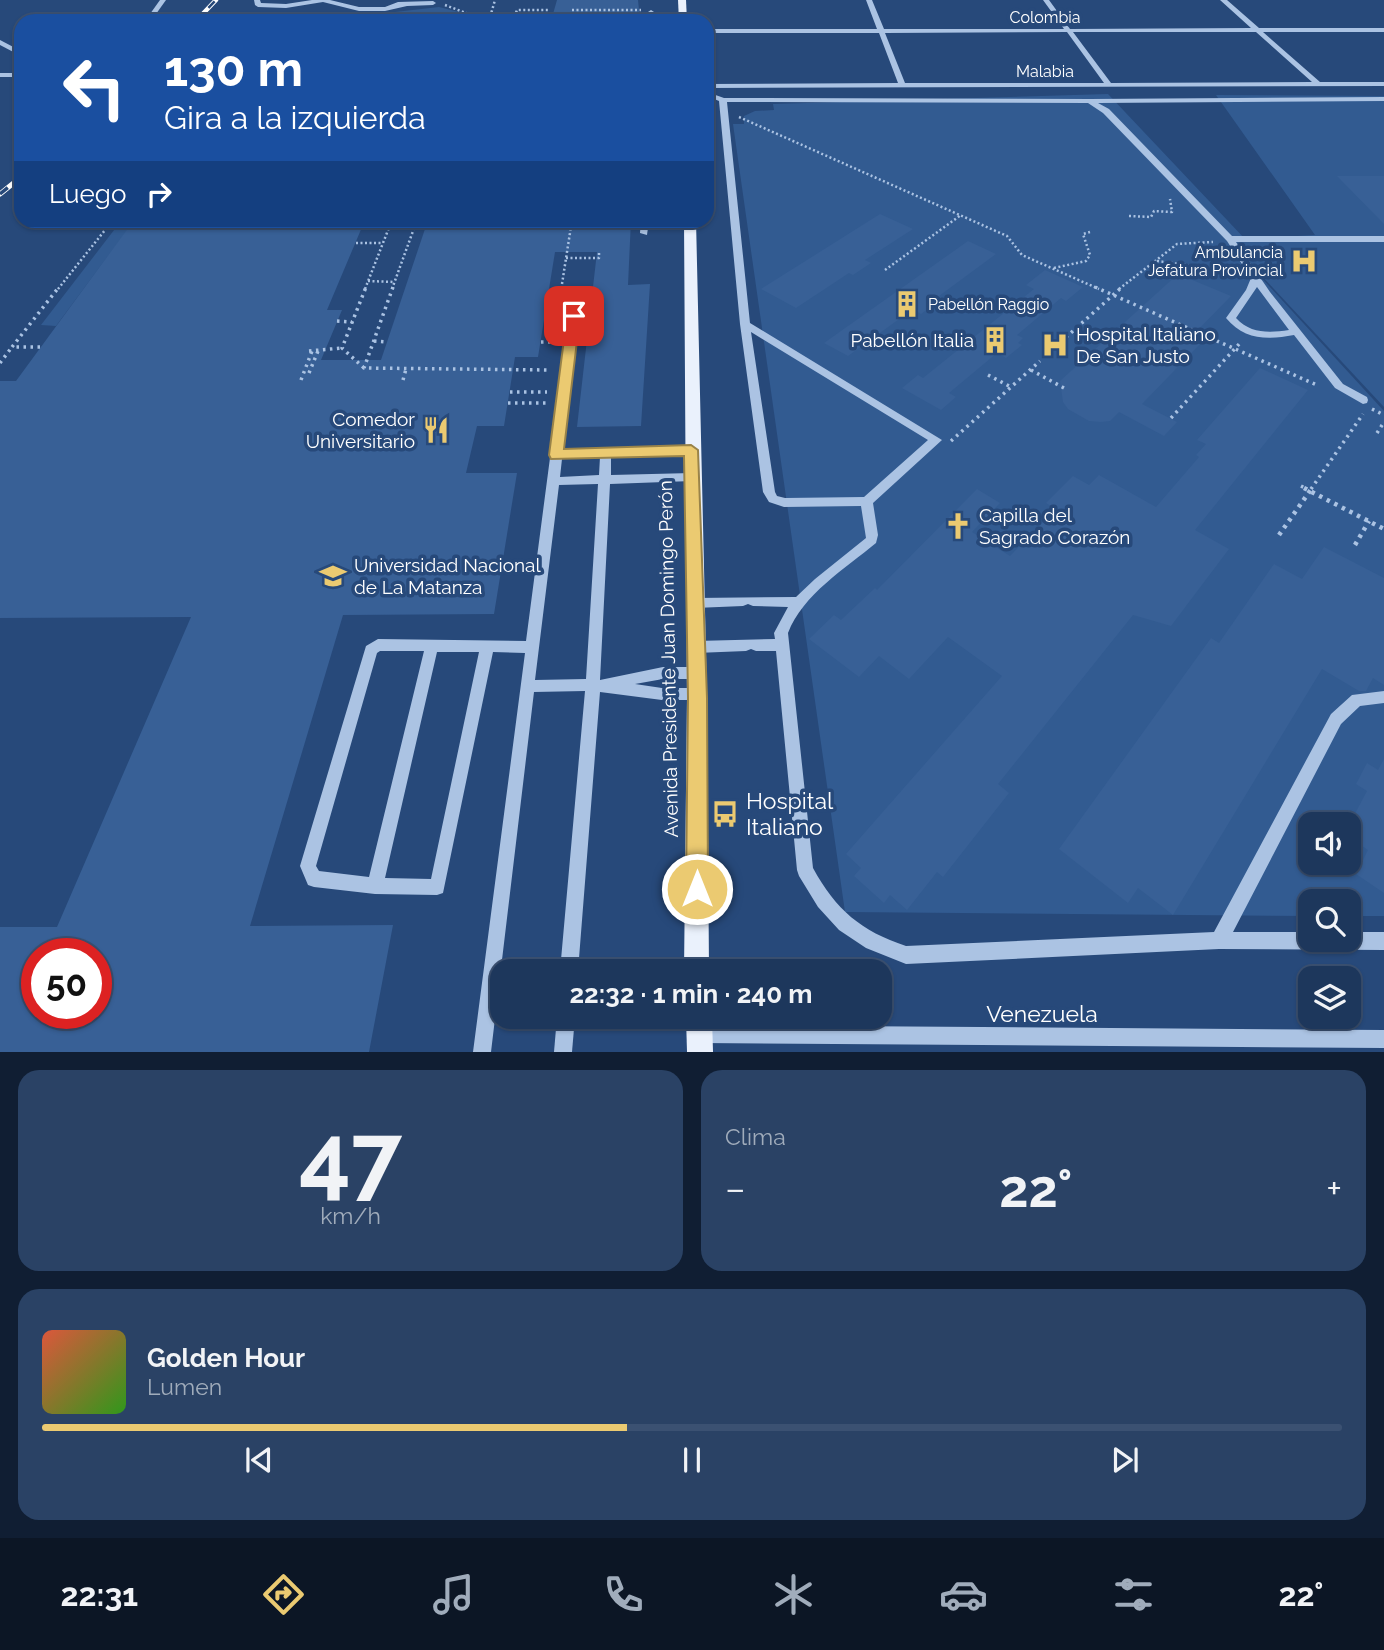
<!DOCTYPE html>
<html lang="es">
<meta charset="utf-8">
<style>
:root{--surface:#1d375c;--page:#2a4265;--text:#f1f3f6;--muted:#a0acbb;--line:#3b5172;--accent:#ebca71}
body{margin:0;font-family:Raleway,sans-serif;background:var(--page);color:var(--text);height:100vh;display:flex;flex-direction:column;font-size:26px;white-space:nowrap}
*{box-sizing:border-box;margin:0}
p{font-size:23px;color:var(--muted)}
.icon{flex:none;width:38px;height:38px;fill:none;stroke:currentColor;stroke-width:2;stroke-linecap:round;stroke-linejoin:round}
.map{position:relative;height:1052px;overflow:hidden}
.panel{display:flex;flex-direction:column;gap:18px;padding:18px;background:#101e33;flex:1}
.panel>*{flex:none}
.hud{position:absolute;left:14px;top:14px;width:700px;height:214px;border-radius:21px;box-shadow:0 2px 5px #0004,0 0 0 2px var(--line);background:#1a4fa0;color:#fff;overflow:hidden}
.controls{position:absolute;left:1298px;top:812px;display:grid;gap:14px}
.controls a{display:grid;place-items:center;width:63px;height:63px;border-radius:14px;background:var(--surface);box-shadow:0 2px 5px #0004,0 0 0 2px var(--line);font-size:35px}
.speed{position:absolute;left:21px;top:938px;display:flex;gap:14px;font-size:35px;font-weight:700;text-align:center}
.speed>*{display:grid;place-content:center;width:91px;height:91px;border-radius:50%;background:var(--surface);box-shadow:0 2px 5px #0004,0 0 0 2px var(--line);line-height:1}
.speed .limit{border:10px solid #d22;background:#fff;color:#111}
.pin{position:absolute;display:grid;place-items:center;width:60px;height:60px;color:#fff;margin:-30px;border-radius:14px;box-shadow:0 4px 10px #0006}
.me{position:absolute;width:77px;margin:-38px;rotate:0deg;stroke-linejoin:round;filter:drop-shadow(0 0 5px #0008)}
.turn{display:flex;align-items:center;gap:24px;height:147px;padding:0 35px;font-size:32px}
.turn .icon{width:91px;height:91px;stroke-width:2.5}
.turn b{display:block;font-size:49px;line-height:60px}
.then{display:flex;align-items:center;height:66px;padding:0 35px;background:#0003;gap:14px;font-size:26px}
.big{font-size:52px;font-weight:700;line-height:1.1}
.panel .widget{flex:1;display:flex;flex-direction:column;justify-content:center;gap:10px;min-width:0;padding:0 24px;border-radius:21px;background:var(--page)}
.panel .dial{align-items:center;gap:0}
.dial b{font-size:91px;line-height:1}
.song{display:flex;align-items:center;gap:21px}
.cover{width:84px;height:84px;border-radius:10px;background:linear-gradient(135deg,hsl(10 70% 55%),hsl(110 70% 35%))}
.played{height:7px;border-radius:4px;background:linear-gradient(90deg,var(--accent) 45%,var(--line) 45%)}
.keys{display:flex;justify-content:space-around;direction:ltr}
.heat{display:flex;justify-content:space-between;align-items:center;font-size:38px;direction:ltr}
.panel .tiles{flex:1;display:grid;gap:18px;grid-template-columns:1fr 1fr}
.widget:last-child{grid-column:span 2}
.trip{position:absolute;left:490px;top:959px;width:402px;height:70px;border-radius:21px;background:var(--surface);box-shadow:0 2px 5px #0004,0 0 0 2px var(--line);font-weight:700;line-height:70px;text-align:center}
.menu{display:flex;height:112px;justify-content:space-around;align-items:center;background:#0c1625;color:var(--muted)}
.menu .icon{width:49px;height:49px}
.menu .current{color:var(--accent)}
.menu b{font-size:32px;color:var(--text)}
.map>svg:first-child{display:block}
</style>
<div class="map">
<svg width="1384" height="1052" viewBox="0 0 1384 1052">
<rect width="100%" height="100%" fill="#27497a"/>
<!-- green -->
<g fill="#325b91" fill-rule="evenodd">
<path d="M439 7 459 12 469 21H436L439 13H386Z"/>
<path d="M1108 94 1245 239 1315 235 1216 95 1384 96V407L1134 139 1384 411V916H1349V901H1311V916L845 912 733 124H744V116L755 111 774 110 773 104ZM1311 824H1349V863H1311Z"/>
<path d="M121 221H134L56 326 41 325Z"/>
</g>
<!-- building -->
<g fill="#386096" fill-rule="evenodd">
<path d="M557 0H638L640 21H551Z"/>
<path d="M1337 176H1384V224Z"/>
<path d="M880 214 913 229 865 260 871 263 853 275 849 273 796 308 761 289Z"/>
<path d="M134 220H365L327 310H342L321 360H381L428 220H631L628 285 650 284 641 426 577 427 597 252H555L538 357H515L504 426H477L466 473H517L494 614 343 615 250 926 393 925 369 1052H0V927H57L191 617 0 618V381H16ZM37 954H96V1013H37Z"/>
<path d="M968 241 996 254 939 296 942 298 921 314 913 309 848 356 824 343Z"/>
<path d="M1045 270 1083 287 1066 301 1061 298 1017 335 1023 338 1018 343 1022 345 1006 358 997 353 949 393 956 397 941 410 902 388 918 375 923 378 1034 289 1026 285Z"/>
<path d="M1178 274 1231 296 1190 338 1201 343 1142 404 1177 422 1164 436 1119 412 1110 421 1101 422 1089 421 1068 409 1063 402 1060 381Z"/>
<path d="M1260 368 1308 390 1195 530 1229 549 1171 626 1133 615 998 784 1009 793 943 877 937 872 907 910 890 895 884 903 854 876 861 868 846 854 1002 676 948 637 909 679 879 656 859 677 809 639 834 615 841 620 875 588 877 590 977 489 1000 503 972 532 1010 556 1056 509 1046 503 1073 476 1089 485 1099 475 1156 507 1199 457 1196 455 1206 444 1197 440Z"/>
<path d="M1324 547 1384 578V685L1373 678 1366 691H1359L1322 669 1173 915 1138 888 1128 903 1059 849 1211 638 1219 643 1274 564 1302 579Z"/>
<path d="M1384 759V893L1356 874 1368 850 1349 837V825L1367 791 1356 784 1367 763 1378 770Z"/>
</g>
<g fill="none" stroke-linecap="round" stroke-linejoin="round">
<!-- path-far2 -->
<g stroke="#abc3e3" stroke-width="2.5" stroke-dasharray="2 2.5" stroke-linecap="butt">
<path d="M445 5 487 21"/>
<path d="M572 10H641"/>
<path d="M489 21 495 0"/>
<path d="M513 21 517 10H550"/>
<path d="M739 117 1007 236 1022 255 1099 289"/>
<path d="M1129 216 1151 217 1154 211 1172 212 1170 199"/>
<path d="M389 228H414"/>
<path d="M356 243H383"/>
<path d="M566 258H599V252"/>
<path d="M1157 261 1201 267"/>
<path d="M1054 268 1086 261 1090 255 1083 234 1090 232"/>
<path d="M885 270 961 215"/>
<path d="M368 281 395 282"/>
<path d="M562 284 572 220"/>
<path d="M58 289 113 220"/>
<path d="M365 289 392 220"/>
<path d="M392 289 417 220"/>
<path d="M1119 289 1177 244 1213 242"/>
</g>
<!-- path-far1 -->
<g stroke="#abc3e3" stroke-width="3.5" stroke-dasharray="2.5 4.5" stroke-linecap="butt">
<path d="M393 287 364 368 550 370"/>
<path d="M1095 287 1319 386"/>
<path d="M337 321 352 322"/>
<path d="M374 341 387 342"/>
<path d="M541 342H554"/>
<path d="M40 347H12L59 287"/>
<path d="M309 351 342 348"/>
<path d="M1045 356 1122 287"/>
<path d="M0 363 12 347"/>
<path d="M364 368 342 348 366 287"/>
<path d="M1031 370 1064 388"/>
<path d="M309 373 318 351"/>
<path d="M988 375 1011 387"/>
<path d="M301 380 312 351"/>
<path d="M403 380 406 369"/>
<path d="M510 392H547"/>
<path d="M508 403H546"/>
<path d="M1372 409 1384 415"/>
<path d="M1171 418 1241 342"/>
<path d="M1377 433 1384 422"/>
<path d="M951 441 1040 361"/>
<path d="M1301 486 1307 489"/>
<path d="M1311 489 1363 414"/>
</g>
<!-- path -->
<g stroke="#abc3e3" stroke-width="4.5" stroke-dasharray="3.5 5" stroke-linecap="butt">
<path d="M1304 488 1384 529"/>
<path d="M1279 535 1312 488"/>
<path d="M1355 545 1369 521"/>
</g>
<!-- minor -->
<g fill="#abc3e3" fill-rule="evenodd">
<path d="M160 0H166L151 21H145Z"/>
<path d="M254 0H260L261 3 286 4 312 0H330L359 7H385L398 2 433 1 436 3 433 5 407 6 385 11H359L323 2 286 8 258 7 255 5Z"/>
<path d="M866 0H872L884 29H1064L1043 0H1049L1070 29 1251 28 1220 0H1227L1259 28H1384V32H1263L1320 82H1384V86L707 88V84L898 83 879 33H707V29H877ZM1067 32 1104 83H905L885 33ZM1073 32H1256L1312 82 1111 83Z"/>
<path d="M651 10 654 12V21H648V12Z"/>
<path d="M0 40 21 51V56L0 45Z"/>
<rect x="0" y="73" width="21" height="4"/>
<path d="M707 92 724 98 1090 99 1384 97V101L1098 103 1109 109 1232 236H1384V242H1236L1270 292 1343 384 1367 397 1368 400 1367 403 1363 404 1335 388 1294 335C1267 340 1244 340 1226 318L1246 290 1251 278 1227 241 1103 113 1088 103 727 102 750 323 942 440 873 503 878 535 876 543C845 569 803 594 788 633L813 868C836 910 861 931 906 946L1214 932 1331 714 1352 695 1384 691V703L1360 706 1341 724 1233 932H1311V940H1349V932H1384V950L1219 949 906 964 866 948 839 930 818 907 799 876 797 870 776 651H756L751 649 746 651 696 653 691 651 689 647 691 643 696 641 775 639 774 633 788 607 753 606 748 604 743 606 695 608 690 607 688 603 690 599 695 598 796 597 815 579 866 538 861 506 784 507 769 502 763 492 740 324 719 101 707 96ZM1257 287 1289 330C1269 333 1251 334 1236 318ZM751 332 928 440 864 497 785 498 777 496 775 492Z"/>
<path d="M641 220H649L647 235 640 233Z"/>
<path d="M577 287 582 290 563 451 691 446 697 450 691 454 611 457V475L692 473 698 477 692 481 610 484 600 680 663 667H696L701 669 703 673 701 677 696 679H663L635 684 662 688H697L702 690 704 694 702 698 697 700H662L600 692 578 971H560L585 691 534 692 491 1052H473L525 653 493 652 443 893 437 895 375 894 314 887 308 885 300 866 366 646 378 639 526 641 572 290ZM600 457 599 475 560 477 562 459ZM598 484 586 679 535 680 559 485ZM380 651H424L369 877 319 871 316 866 377 653ZM437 652H479L431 879 385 878Z"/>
<path d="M557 1017H575L572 1052H554Z"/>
<path d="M700 1025 1384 1030V1048L700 1043 694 1040 691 1034 694 1028Z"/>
</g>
<!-- major -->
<g fill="#eaf1fc" fill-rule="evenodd">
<path d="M678 0H686L687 21H679Z"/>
<path d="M684 220H696L707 698 709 971H684L687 698Z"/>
<path d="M686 1017H712L713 1052H687Z"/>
</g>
<defs>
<path id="rail-far1" d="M196 21 216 0"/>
<path id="rail" d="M0 194 21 177"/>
</defs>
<!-- rail-far1 casing -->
<use href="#rail-far1" stroke="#fff" stroke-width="4.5"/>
<!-- rail casing -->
<use href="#rail" stroke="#fff" stroke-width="5"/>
<!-- rail-far1 -->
<use href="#rail-far1" stroke="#27497a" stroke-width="2.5" stroke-dasharray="9" stroke-linecap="butt"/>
<!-- rail -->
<use href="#rail" stroke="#27497a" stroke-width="3.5" stroke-dasharray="10" stroke-linecap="butt"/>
</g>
<!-- route -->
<path fill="#ebca71" stroke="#998349" stroke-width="2" d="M574 312 580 316 564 449 691 445 698 450 707 698 708 889 705 897 697 900 689 897 686 889 688 698 684 456 551 459 549 455 567 316Z"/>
<!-- icons -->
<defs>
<symbol id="hospital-bare" viewBox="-9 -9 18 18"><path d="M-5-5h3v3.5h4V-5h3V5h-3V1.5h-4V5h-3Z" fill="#ebca71" stroke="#27497a" stroke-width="2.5" paint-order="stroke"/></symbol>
<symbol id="building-bare" viewBox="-9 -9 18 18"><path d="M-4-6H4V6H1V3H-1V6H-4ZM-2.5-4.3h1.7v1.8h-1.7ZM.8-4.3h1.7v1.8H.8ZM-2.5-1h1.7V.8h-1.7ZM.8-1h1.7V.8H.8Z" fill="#ebca71" stroke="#27497a" stroke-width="2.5" paint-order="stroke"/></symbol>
<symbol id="restaurant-bare" viewBox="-9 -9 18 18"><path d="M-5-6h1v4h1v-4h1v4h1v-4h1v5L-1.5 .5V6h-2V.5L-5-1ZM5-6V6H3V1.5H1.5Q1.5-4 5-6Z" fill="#ebca71" stroke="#27497a" stroke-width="2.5" paint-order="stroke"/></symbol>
<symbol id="church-bare" viewBox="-9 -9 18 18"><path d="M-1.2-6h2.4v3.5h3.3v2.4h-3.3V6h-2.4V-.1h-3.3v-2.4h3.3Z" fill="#ebca71" stroke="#27497a" stroke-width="2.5" paint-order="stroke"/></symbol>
<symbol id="university-bare" viewBox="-9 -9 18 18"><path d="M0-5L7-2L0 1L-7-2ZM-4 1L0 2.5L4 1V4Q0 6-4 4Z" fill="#ebca71" stroke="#27497a" stroke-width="2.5" paint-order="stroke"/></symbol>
<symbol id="bus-bare" viewBox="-9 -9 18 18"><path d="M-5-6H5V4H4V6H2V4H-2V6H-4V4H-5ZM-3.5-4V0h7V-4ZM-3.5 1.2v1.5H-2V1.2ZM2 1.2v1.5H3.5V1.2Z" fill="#ebca71" stroke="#27497a" stroke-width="2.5" paint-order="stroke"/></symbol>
</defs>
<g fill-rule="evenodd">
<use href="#hospital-bare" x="1285" y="242" width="38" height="38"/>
<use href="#building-bare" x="888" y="285" width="38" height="38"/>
<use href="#building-bare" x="976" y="321" width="38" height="38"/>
<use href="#hospital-bare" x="1036" y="326" width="38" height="38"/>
<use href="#restaurant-bare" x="417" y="411" width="38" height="38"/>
<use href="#church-bare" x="939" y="507" width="38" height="38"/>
<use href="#university-bare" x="314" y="557" width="38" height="38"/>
<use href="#bus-bare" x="706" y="795" width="38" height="38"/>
</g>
<g text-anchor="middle" stroke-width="7" stroke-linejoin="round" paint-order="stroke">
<!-- far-street labels -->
<g font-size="16" fill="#fff" stroke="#27497a">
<text x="1045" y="23">Colombia</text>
<text x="1045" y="77">Malabia</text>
</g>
<!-- far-poi labels -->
<g font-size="16" fill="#fff" stroke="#27497a" text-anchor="end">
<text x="1283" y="258">Ambulancia<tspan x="1283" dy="18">Jefatura Provincial</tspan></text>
<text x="928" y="310" text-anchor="start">Pabellón Raggio</text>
</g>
<!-- poi labels -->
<g font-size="19" fill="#fff" stroke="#27497a" text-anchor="start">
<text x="1076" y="341">Hospital Italiano<tspan x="1076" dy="22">De San Justo</tspan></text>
<text x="974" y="347" text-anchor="end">Pabellón Italia</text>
<text x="415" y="426" text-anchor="end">Comedor<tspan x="415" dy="22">Universitario</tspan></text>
<text x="979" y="522">Capilla del<tspan x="979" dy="22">Sagrado Corazón</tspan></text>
<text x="354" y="572">Universidad Nacional<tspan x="354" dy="22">de La Matanza</tspan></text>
</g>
<!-- street labels -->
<g font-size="19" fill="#fff" stroke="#27497a">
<text transform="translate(668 659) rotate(-91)" y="7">Avenida Presidente Juan Domingo Perón</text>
</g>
<!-- near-poi labels -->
<g font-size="23" fill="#fff" stroke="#27497a" text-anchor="start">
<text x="746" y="809">Hospital<tspan x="746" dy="26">Italiano</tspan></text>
</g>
<!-- near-street labels -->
<g font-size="23" fill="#fff" stroke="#27497a">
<text x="1042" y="1022">Venezuela</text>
</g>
</g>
</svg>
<div class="controls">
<a><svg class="icon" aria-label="sound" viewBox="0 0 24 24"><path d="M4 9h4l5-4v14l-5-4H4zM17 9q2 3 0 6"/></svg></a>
<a><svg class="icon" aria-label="search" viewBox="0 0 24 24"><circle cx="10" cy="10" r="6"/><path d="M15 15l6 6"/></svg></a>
<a><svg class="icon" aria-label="layers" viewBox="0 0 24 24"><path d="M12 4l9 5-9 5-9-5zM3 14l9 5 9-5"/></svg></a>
</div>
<div class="speed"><div class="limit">50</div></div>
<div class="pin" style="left:574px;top:316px;background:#d93025"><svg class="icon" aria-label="arrive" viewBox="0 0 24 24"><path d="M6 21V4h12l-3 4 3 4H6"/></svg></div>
<svg class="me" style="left:697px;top:889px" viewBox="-20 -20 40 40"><circle r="17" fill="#ebca71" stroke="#fff" stroke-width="3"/><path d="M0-11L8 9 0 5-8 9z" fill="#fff"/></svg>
<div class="trip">22:32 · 1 min · 240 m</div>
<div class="hud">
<div class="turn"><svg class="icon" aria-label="left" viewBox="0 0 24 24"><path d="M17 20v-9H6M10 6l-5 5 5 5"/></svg><div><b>130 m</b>Gira a la izquierda</div></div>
<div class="then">Luego<svg class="icon" aria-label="right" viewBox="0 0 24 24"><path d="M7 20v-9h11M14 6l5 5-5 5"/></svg></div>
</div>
</div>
<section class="panel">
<div class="tiles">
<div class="widget dial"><b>47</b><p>km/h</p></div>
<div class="widget"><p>Clima</p>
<div class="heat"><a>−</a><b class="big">22°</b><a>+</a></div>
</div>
<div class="widget">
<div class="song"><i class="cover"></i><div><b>Golden Hour</b><p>Lumen</p></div></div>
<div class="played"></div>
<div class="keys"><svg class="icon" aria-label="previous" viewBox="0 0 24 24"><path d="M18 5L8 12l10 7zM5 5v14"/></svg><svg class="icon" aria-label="pause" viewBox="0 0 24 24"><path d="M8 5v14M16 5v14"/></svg><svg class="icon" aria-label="next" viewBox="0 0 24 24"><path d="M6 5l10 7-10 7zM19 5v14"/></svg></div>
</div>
</div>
</section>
<nav class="menu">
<b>22:31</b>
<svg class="icon current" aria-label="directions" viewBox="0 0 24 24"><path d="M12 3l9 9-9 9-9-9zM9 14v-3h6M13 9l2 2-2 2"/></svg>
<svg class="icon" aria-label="music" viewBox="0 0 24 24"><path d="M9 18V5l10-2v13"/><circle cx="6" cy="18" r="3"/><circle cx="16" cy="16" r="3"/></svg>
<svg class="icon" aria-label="phone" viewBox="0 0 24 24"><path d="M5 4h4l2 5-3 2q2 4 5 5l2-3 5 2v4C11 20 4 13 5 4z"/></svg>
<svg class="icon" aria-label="climate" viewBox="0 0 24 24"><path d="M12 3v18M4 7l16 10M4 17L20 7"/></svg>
<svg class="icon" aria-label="car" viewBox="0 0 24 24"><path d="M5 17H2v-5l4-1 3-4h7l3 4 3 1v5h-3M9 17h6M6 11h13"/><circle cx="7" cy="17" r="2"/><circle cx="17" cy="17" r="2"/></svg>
<svg class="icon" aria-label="filters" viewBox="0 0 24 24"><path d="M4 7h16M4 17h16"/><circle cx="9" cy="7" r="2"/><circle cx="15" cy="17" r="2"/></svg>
<b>22°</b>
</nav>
